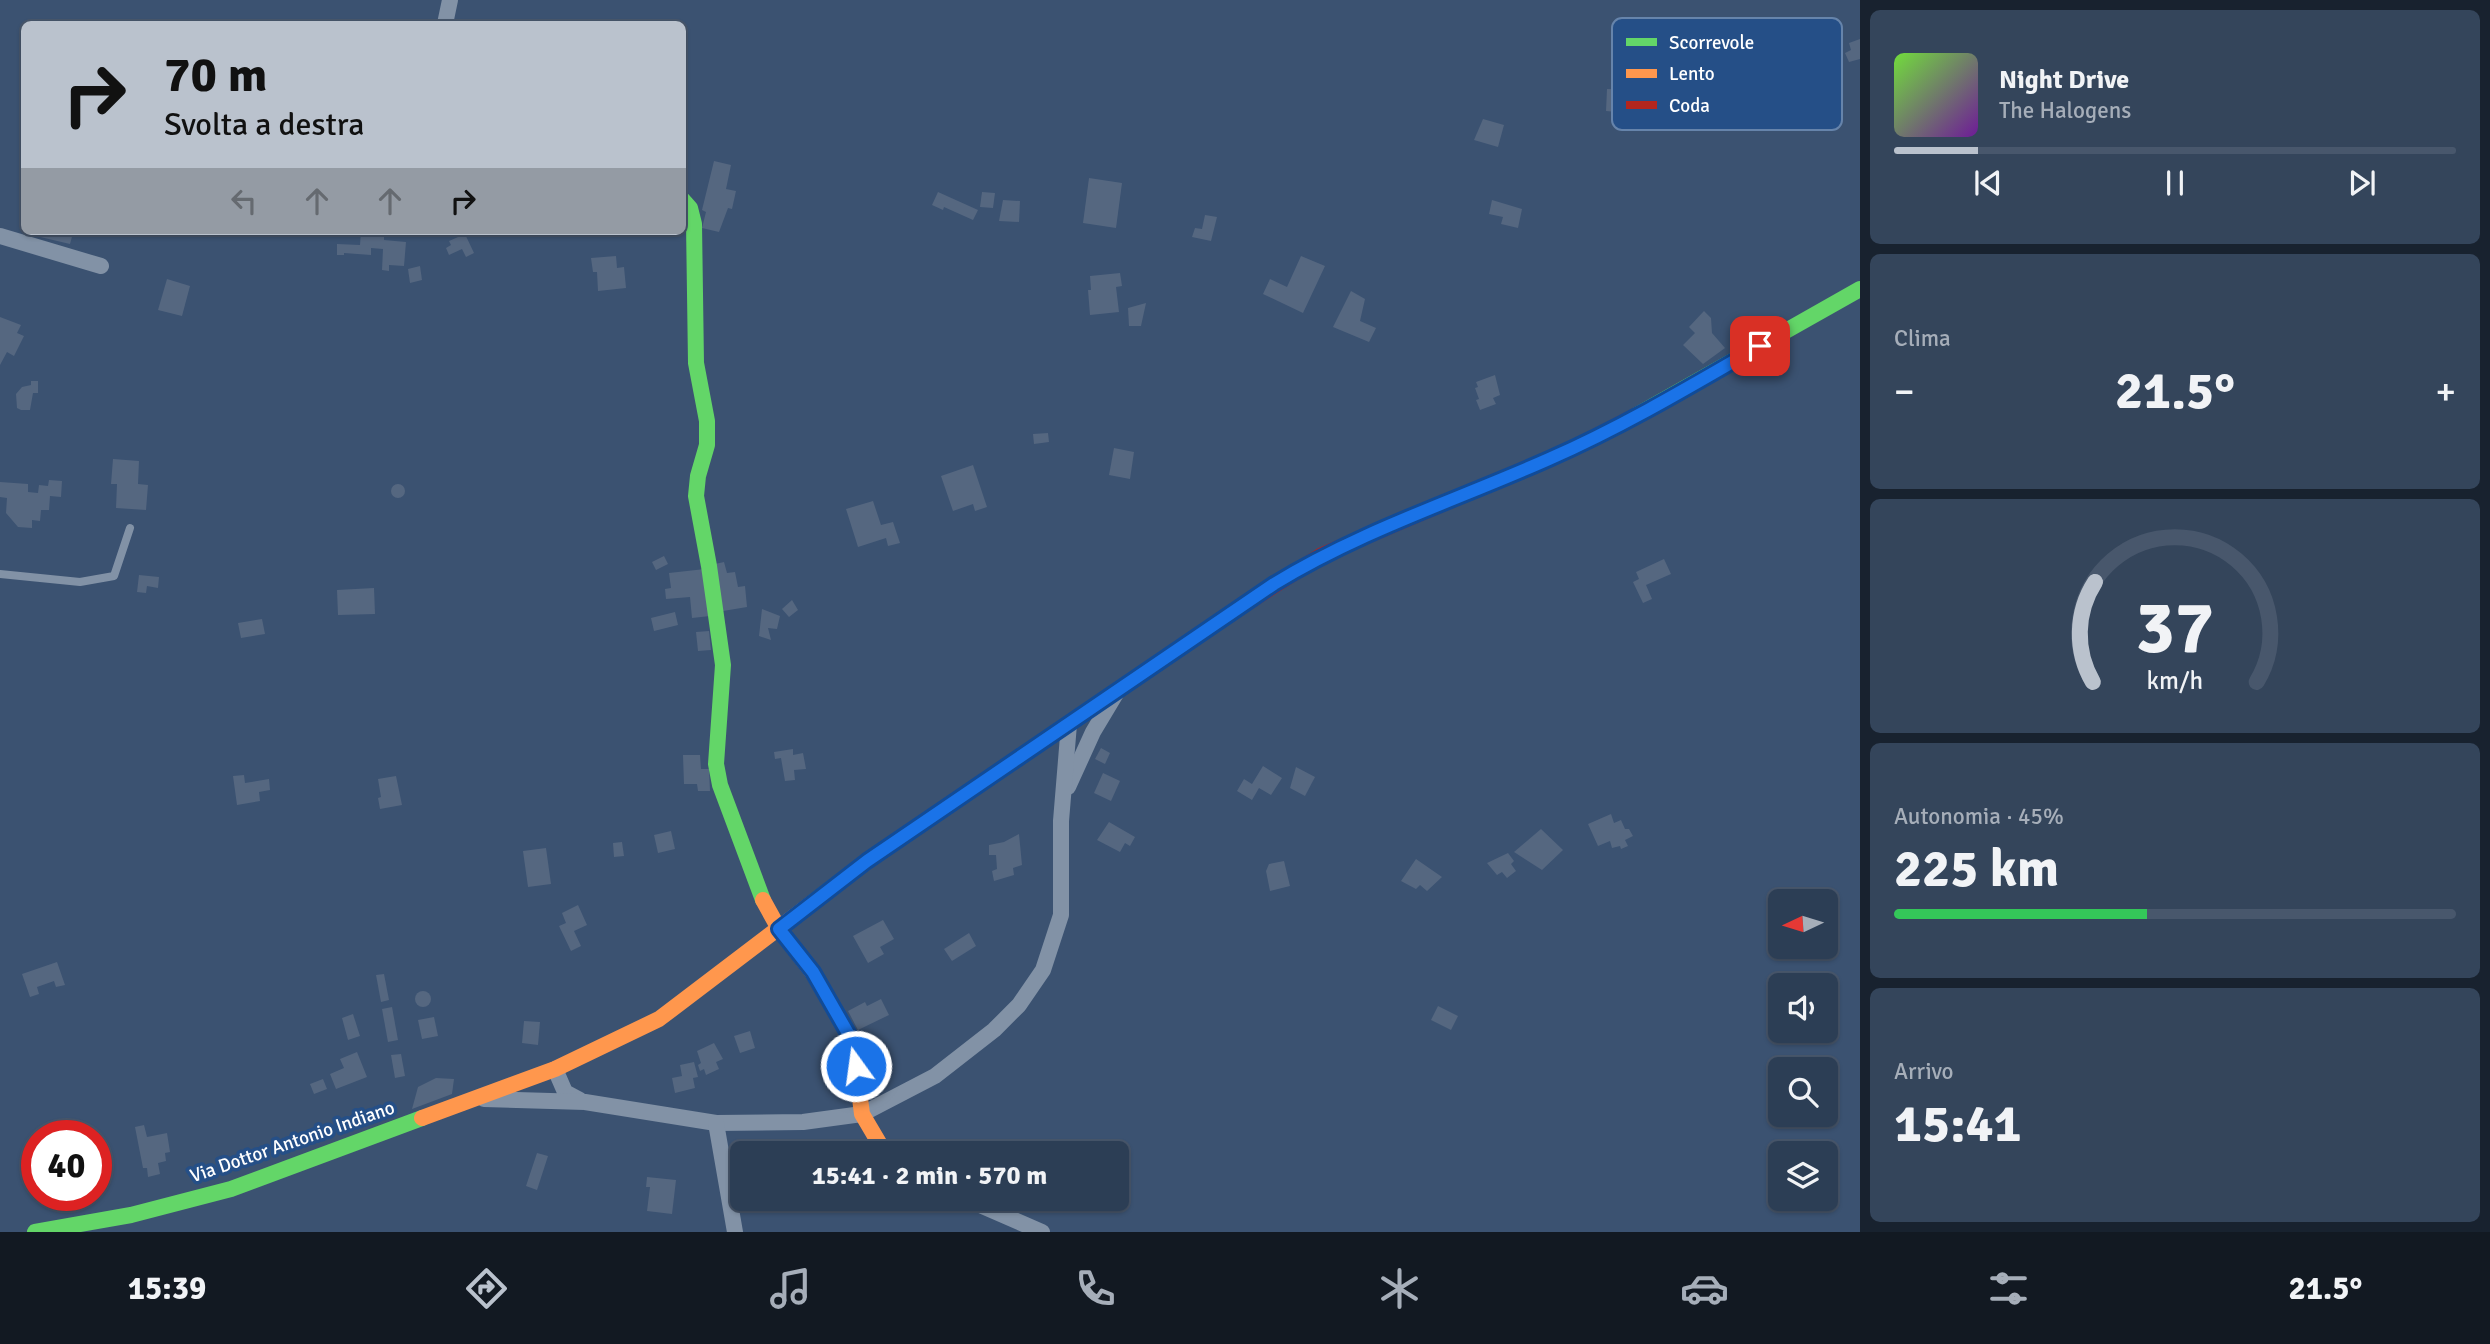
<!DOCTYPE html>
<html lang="it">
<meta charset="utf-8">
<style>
:root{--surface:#2c3e55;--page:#34455b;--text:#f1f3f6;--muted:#a6aeb9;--line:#48576c;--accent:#bac2cd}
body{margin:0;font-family:Signika,sans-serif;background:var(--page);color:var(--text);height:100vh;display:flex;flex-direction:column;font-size:26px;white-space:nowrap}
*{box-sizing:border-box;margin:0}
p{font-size:23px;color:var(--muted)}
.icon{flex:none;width:38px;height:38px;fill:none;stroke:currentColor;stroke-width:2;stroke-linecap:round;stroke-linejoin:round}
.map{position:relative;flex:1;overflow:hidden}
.sheet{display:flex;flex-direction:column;gap:10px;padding:10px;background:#18222f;width:630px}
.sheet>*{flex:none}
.banner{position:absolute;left:21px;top:21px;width:665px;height:214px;border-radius:10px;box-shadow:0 2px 5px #0004,0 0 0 2px var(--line);background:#bac2cd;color:#111;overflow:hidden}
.needle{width:46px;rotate:266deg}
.controls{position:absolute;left:1768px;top:889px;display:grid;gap:14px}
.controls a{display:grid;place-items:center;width:70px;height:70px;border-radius:10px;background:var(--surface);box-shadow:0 2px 5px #0004,0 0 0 2px var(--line);font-size:35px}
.speed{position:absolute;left:21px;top:1120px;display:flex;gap:14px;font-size:35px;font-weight:700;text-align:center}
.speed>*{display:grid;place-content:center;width:91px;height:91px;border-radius:50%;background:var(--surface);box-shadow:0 2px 5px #0004,0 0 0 2px var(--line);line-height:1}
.speed .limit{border:10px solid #d22;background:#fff;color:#111}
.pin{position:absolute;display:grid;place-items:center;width:60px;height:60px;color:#fff;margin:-30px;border-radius:14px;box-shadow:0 4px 10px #0006}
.me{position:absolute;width:77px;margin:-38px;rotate:346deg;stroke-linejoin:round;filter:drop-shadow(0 0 5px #0008)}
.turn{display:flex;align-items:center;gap:24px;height:147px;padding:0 28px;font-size:32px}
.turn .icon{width:91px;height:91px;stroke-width:2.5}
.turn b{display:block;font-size:49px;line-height:60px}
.lanes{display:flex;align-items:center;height:66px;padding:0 28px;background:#0003;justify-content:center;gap:35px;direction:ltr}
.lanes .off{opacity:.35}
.big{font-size:52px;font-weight:700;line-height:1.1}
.sheet .card{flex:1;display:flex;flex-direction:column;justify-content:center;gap:10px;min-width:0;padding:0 24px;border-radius:10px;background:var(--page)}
.sheet .dial{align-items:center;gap:0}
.dial svg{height:182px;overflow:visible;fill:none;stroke:var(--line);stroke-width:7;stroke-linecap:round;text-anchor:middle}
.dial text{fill:var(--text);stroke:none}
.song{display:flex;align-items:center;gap:21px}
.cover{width:84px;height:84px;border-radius:10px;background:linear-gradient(135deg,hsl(100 70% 55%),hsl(280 70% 35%))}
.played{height:7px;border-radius:4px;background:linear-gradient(90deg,var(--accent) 15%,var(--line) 15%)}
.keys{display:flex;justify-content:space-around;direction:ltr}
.heat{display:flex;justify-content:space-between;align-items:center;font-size:38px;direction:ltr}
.charge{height:10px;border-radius:5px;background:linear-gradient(90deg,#34c759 45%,var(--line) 0)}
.trip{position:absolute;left:730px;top:1141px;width:399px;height:70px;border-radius:10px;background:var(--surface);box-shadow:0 2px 5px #0004,0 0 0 2px var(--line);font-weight:700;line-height:70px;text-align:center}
.tab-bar{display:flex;height:112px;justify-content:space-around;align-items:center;background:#121922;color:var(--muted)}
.tab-bar .icon{width:49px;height:49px}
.tab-bar .current{color:var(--accent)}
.tab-bar b{font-size:32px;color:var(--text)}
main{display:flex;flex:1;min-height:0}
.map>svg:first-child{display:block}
</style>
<main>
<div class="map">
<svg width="1860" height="1232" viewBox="0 0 1860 1232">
<rect width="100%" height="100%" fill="#3b5271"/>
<!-- building -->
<g fill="#556780">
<path d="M1860 39V59L1849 62 1845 53 1851 50 1849 43Z"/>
<path d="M1607 89 1631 90 1630 102H1635V118L1617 117V112L1606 111Z"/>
<path d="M1483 119 1504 125 1498 147 1474 140Z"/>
<path d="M714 161 731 165 726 189 736 191 732 209 728 208 719 232 702 228 706 212 702 210Z"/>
<path d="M1089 178 1122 183 1116 228 1083 223Z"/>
<path d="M938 192 978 210 973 220 944 207 943 210 932 205Z"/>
<path d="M982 192 995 193 993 208 980 207Z"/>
<path d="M1003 200 1020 201 1019 222 999 221Z"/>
<path d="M1492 200 1522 209 1518 228 1501 224 1503 217 1489 214Z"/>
<path d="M1205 215 1217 217 1211 241 1192 237 1195 228 1202 229Z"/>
<path d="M37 231 73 233 70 244 36 236Z"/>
<path d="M361 231H384V240L406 242 404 266 389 265V271L382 270 383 249 371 248V255L344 253V255H337V244L360 245Z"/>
<path d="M465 234 474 253 466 257 462 249 449 255 446 248 451 245 449 241Z"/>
<path d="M616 256 617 268 624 267 626 288 598 291 597 272H593L591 258Z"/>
<path d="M1301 256 1325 266 1303 313 1263 294 1270 279 1287 287Z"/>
<path d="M420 266 422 280 410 283 408 269Z"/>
<path d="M1120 273 1122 286 1116 287 1119 312 1090 315 1088 290H1091L1090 276Z"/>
<path d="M167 279 190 286 182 316 158 310Z"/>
<path d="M1351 291 1365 299 1360 321 1376 328 1369 342 1333 327Z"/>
<path d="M1146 303 1141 326H1129L1128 308Z"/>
<path d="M1704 311 1711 318 1712 333 1725 348 1703 364 1683 345 1695 333 1689 327Z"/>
<path d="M0 317 21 325 17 333 24 336 14 356 7 352 0 365Z"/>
<path d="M1495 375 1500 395 1493 398 1496 404 1480 410 1476 400 1479 399 1475 388 1478 387 1476 382Z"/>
<path d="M31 381H38V393H33L30 410H21L17 408 16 394 22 387 31 385Z"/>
<path d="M1048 433 1049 442 1034 444 1033 434Z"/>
<path d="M1114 448 1134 452 1130 479 1109 475Z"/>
<path d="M113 459 139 461 138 484 148 485 146 510 116 508 117 484H111Z"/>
<path d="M973 465 987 507 975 511 973 504 953 511 941 476Z"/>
<path d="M49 480 62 481 61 497 50 496 49 510H41L40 521 32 520V528L18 527 6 513 7 498 0 497V482L28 484V492L38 493 39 485 48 486Z"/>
<circle cx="398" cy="491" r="7"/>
<path d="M873 501 881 525 893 522 900 543 888 546 886 538 858 547 846 509Z"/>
<path d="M664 556 668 564 656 570 652 562Z"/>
<path d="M1664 559 1671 574 1646 585 1652 599 1643 603 1633 582 1639 579 1636 572Z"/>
<path d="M724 562 727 573 735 572 738 587 745 586 747 607 723 611 715 564Z"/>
<path d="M705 569 710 616 692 618 690 597 666 599 665 589 671 588 669 573Z"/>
<path d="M139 575 159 577 158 588 147 586 146 593 137 592Z"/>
<path d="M374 588 375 614 338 615 337 590Z"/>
<path d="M792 600 798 610 789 617 782 609Z"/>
<path d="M762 609 780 616 777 629 768 628 771 640 759 636Z"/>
<path d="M675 612 678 625 654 631 651 618Z"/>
<path d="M262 619 265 634 241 638 238 623Z"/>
<path d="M709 631 711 650 698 651 696 632Z"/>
<path d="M1101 748 1110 753 1105 764 1095 759Z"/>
<path d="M793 749V755L803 753 806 769 794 770 795 780 785 781 781 758 775 759 774 752Z"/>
<path d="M683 755H700L701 769H709L710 791H698L697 784H684Z"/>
<path d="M1263 766 1282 778 1271 795 1259 788 1252 800 1237 791 1244 779 1252 784Z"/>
<path d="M1296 767 1315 777 1305 796 1290 788Z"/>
<path d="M1103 773 1120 781 1111 801 1094 793Z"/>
<path d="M244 775 245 783 269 779 270 790 259 792 260 801 237 805 233 776Z"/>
<path d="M396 776 402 805 380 809 378 798 381 797 378 779Z"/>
<path d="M1611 814 1614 823 1621 820 1625 829H1629L1633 836 1625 840 1628 846 1621 849 1620 846 1612 848 1610 841 1598 846 1588 824Z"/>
<path d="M1109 822 1135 837 1130 846 1125 843 1120 852 1097 840Z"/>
<path d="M1541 829 1563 850 1542 870 1514 852Z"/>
<path d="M671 831 675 849 658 853 654 835Z"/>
<path d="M1019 834 1022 865 1013 868 1014 875 994 881 992 871 997 869 996 855H989V845L1004 842Z"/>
<path d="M622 842 624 856 614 857 613 843Z"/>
<path d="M546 848 551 884 528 887 523 851Z"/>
<path d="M1508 853 1514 861 1511 864 1516 871 1507 878 1502 872 1497 875 1487 863Z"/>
<path d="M1416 859 1442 877 1427 891 1420 885 1416 889 1401 881Z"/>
<path d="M1284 861 1290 886 1270 891 1266 871 1269 864Z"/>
<path d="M578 905 587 925 574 931 581 946 571 951 559 926 566 923 562 913Z"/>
<path d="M883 920 894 939 880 947 884 954 868 963 853 936Z"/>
<path d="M969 933 976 946 952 961 944 949Z"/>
<path d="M57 962 65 985 56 987 54 981 37 987 39 994 30 997 22 974Z"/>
<path d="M384 974 389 1000 381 1002 376 975Z"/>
<circle cx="423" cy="999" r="8"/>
<path d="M881 999 889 1015 858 1030 848 1011 865 1002 867 1006Z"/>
<path d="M1438 1006 1458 1016 1451 1030 1431 1020Z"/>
<path d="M392 1007 398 1040 388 1042 382 1009Z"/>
<path d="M353 1014 360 1036 348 1040 342 1018Z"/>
<path d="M434 1017 438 1036 422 1039 418 1020Z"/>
<path d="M524 1021 540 1022 538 1045 522 1043Z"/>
<path d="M750 1031 755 1048 740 1053 734 1036Z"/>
<path d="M714 1043 723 1059 716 1062 719 1069 706 1075 704 1069 700 1071 698 1065 701 1063 697 1051Z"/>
<path d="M357 1052 367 1077 336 1089 330 1074 344 1068 340 1059Z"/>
<path d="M401 1054 405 1076 395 1078 391 1055Z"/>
<path d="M694 1062 698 1077 693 1078 695 1088 675 1093 672 1078 682 1076 680 1065Z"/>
<path d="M436 1078 454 1079 452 1094 412 1109 418 1087Z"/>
<path d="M323 1079 327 1089 314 1094 310 1084Z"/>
<path d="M144 1125 147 1137 167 1133 170 1152 165 1153 166 1161 158 1163 160 1174 148 1177 147 1168H143L135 1127Z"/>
<path d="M537 1153 548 1156 537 1190 526 1186Z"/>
<path d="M647 1177 676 1180 672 1214 647 1211 650 1187H646Z"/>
</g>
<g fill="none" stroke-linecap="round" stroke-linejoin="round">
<!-- lane -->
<path stroke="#8292a6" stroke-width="8" d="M0 574 80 582 114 576 130 528"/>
<!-- street -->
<g stroke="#8292a6" stroke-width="16">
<path d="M445 24 450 0"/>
<path d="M0 236 101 266"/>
<path d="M1068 787 1093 732 1117 692"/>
<path d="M555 1069 565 1092 580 1100"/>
<path d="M484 1099 585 1102 716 1123 803 1122 862 1114 935 1076 994 1030 1019 1005 1043 970 1061 915V821L1069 724"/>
<path d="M716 1123 735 1232"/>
<path d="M966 1199 1042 1232"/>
</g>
<!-- fast -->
<g stroke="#63d668" stroke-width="16">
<path d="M682 199 690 208 694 224 696 363 707 421V445L698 476 696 496 709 566 723 665 716 764 720 785 763 900"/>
<path d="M1637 415 1860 289"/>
<path d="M813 902 867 861 1222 619"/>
<path d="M35 1232 131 1215 231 1189 422 1118"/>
</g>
<!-- slow -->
<g stroke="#ff974d" stroke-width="16">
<path d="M763 900 779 929 813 973 853 1042 862 1114 885 1153"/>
<path d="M422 1118 555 1069 659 1019 813 902"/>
</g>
<!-- jam -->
<path stroke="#b3261e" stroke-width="16" d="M1222 619 1322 555 1572 449 1637 415"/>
</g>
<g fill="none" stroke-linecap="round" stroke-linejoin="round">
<defs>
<path id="route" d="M856 1066 853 1042 813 972 779 929 867 861 1274 584C1360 531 1457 500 1549 459 1622 427 1691 386 1760 346"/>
</defs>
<!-- route casing -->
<use href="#route" stroke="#114b97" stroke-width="18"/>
<!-- route -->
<use href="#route" stroke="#1a73e8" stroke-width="12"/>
</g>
<g text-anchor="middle" stroke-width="7" stroke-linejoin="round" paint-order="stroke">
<!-- street labels -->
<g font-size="19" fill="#fff" stroke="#254f87">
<text transform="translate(292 1141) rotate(-19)" y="7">Via Dottor Antonio Indiano</text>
</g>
</g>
<!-- legend -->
<rect x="1612" y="18" width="230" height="112" rx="10" fill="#254f87" stroke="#6684ab" stroke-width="2"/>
<rect x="1626" y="38" width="31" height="8" fill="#63d668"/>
<rect x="1626" y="69" width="31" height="9" fill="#ff974d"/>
<rect x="1626" y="101" width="31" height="8" fill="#b3261e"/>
<g font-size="19" fill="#fff">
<text x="1669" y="49">Scorrevole</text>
<text x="1669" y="80">Lento</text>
<text x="1669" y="112">Coda</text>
</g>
</svg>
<div class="controls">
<a><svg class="needle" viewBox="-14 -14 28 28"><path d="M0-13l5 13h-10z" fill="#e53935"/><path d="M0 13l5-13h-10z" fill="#a6aeb9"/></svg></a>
<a><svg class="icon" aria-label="sound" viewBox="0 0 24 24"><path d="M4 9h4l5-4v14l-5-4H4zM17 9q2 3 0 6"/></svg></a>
<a><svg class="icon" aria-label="search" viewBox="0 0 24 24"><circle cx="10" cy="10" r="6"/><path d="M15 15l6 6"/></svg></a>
<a><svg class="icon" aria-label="layers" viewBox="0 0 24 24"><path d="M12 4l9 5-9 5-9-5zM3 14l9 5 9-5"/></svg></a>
</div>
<div class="speed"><div class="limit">40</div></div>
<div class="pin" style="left:1760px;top:346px;background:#d93025"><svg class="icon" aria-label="arrive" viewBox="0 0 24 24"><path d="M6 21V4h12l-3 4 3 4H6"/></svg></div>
<svg class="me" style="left:856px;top:1066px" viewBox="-20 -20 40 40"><circle r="17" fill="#1a73e8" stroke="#fff" stroke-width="3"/><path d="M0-11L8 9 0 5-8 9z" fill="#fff"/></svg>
<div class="trip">15:41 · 2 min · 570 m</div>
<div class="banner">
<div class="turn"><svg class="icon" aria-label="right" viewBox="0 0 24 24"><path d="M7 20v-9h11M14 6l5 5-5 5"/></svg><div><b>70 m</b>Svolta a destra</div></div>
<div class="lanes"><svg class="icon off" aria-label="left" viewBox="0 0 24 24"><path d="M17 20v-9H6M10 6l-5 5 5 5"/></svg><svg class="icon off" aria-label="ahead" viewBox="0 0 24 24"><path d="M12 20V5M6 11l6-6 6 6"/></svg><svg class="icon off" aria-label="ahead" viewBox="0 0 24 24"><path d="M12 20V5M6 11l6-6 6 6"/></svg><svg class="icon" aria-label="right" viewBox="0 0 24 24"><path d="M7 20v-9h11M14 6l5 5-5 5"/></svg></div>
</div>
</div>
<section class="sheet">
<div class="card">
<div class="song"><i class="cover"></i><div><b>Night Drive</b><p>The Halogens</p></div></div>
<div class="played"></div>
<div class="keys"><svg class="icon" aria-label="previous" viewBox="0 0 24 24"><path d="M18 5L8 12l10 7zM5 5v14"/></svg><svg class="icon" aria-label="pause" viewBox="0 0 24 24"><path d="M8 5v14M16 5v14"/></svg><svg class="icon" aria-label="next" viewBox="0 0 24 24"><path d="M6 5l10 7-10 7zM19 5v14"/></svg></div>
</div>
<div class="card"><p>Clima</p>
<div class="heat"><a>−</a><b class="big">21.5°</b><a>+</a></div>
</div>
<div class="card dial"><svg viewBox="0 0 100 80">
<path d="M14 69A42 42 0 1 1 86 69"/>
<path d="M14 69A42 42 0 0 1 15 25" stroke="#bac2cd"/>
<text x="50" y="56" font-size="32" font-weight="700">37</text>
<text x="50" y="72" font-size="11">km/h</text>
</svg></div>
<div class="card"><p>Autonomia · 45%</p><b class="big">225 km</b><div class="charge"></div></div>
<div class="card"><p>Arrivo</p><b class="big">15:41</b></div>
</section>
</main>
<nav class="tab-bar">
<b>15:39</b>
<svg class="icon current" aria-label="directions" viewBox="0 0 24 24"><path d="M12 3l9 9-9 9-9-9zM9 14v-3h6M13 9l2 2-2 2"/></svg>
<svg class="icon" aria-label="music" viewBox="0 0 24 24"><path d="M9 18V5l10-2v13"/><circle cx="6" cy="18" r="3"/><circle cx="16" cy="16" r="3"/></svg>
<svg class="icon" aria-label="phone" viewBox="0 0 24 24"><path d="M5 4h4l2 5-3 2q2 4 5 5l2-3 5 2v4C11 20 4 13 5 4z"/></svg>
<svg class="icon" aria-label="climate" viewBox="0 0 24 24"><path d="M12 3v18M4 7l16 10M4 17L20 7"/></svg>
<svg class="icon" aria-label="car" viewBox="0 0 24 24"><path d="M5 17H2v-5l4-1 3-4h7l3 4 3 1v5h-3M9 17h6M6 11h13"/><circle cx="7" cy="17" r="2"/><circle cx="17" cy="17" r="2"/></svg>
<svg class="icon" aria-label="filters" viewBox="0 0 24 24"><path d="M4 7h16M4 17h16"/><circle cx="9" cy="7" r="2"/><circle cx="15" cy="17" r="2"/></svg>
<b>21.5°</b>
</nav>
